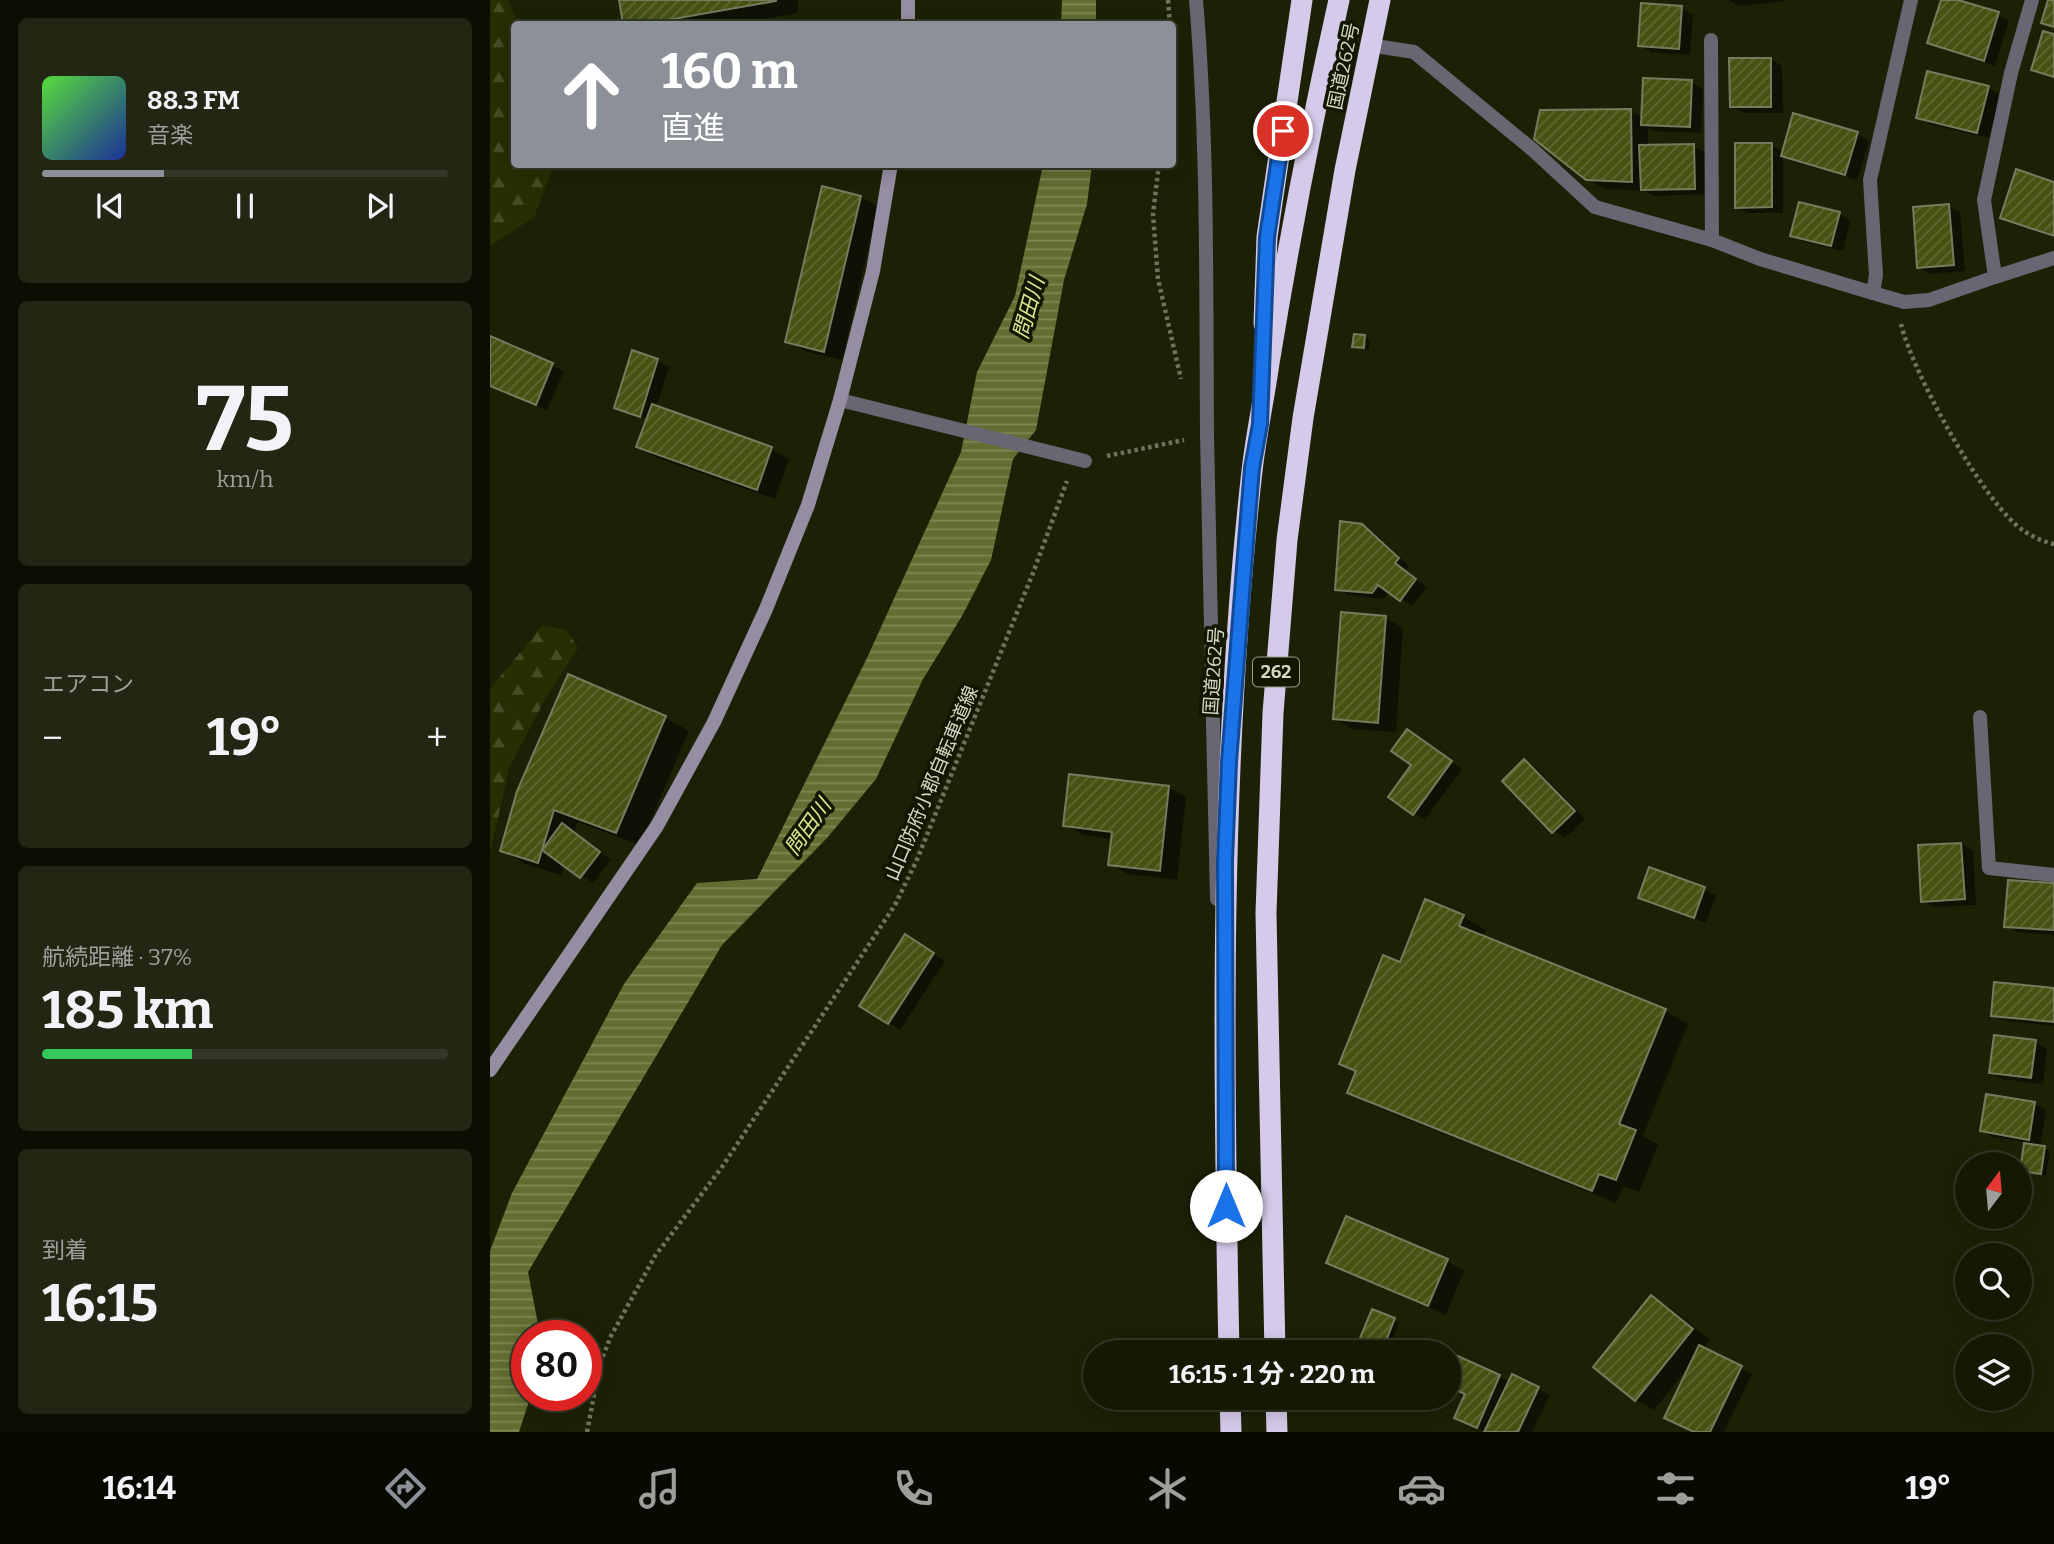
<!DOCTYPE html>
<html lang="ja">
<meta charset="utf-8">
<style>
:root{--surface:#151904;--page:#222613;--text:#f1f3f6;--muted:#9da09a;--line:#343826;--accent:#8c9099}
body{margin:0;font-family:Bitter,"Noto Sans JP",serif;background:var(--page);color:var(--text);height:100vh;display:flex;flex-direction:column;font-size:26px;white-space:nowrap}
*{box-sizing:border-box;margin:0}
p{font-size:23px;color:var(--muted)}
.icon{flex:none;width:38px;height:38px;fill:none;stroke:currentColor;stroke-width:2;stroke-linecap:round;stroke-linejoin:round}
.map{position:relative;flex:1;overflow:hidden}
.drawer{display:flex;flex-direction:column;gap:18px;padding:18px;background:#0c0e02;width:490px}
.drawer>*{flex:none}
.top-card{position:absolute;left:21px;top:21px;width:665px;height:147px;border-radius:7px;box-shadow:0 4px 18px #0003,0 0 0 2px var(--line);background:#8c9099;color:#fff;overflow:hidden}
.needle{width:46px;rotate:16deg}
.buttons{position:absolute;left:1465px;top:1152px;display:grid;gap:14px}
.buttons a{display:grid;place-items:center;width:77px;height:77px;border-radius:50%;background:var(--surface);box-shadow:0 4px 18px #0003,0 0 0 2px var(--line);font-size:35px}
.speed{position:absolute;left:21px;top:1320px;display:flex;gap:14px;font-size:35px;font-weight:700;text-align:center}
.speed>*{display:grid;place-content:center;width:91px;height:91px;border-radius:50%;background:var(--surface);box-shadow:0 4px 18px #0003,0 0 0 2px var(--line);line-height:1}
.speed .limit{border:10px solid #d22;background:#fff;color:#111}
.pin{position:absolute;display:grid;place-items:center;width:60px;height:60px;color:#fff;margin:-30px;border:4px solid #fff;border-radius:50%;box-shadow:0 2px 7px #0007}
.me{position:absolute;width:77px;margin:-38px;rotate:0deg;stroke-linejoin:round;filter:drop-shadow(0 0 5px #0008)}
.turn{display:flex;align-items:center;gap:24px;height:147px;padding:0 35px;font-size:32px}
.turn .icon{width:91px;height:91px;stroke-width:2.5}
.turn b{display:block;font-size:49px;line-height:60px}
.big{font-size:52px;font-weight:700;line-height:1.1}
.drawer .card{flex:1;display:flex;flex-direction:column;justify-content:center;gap:10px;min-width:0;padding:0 24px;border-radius:10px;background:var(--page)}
.drawer .dial{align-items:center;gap:0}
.dial b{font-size:91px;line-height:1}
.song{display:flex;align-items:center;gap:21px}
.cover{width:84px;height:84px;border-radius:10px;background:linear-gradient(135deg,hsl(110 70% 55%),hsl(230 70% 35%))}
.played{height:7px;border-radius:4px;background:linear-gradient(90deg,var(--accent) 30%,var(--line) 30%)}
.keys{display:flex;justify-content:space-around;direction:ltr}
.heat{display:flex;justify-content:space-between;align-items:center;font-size:38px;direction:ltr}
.charge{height:10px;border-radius:5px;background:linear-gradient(90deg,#34c759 37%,var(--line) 0)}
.trip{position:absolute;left:593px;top:1340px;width:378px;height:70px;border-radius:35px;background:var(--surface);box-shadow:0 4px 18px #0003,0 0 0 2px var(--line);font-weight:700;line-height:70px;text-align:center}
.dock{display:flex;height:112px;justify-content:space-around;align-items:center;background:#080a02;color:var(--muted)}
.dock .icon{width:49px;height:49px}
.dock .current{color:var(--accent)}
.dock b{font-size:32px;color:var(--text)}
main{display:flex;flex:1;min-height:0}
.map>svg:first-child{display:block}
</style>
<main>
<section class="drawer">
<div class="card">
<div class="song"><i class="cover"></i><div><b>88.3 FM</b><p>音楽</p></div></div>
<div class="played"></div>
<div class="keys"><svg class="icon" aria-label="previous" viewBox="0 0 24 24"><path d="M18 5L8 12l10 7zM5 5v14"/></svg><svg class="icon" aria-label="pause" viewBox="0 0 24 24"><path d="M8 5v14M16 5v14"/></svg><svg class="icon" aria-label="next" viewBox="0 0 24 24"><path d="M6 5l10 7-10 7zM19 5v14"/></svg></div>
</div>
<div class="card dial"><b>75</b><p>km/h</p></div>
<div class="card"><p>エアコン</p>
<div class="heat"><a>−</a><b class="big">19°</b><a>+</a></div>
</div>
<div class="card"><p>航続距離 · 37%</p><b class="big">185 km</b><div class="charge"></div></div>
<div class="card"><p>到着</p><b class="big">16:15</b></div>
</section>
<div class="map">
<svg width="1564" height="1432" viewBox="0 0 1564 1432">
<defs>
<pattern id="forest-firs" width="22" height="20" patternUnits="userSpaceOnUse" patternTransform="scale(1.75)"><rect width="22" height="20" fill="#282e02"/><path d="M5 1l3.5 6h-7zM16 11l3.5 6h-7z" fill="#464c25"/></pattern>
<pattern id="water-rules" width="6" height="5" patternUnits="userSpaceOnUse" patternTransform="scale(1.75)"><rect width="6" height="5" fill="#636d31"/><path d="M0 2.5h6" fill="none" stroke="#808857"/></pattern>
<pattern id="building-hatch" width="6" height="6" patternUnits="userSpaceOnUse" patternTransform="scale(1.75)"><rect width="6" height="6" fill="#475112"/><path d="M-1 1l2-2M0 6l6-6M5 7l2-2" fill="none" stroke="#616933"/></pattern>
</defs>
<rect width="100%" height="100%" fill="#1c2106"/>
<!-- forest -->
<g fill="url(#forest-firs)">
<path d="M0 0H18L28 24H24V164L64 165 44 217 0 246Z"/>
<path d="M53 625 77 631 88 648 54 701 19 768 0 853V950V689Z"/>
</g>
<!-- water -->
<g fill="url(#water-rules)">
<path d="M572 0H606V24H571Z"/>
<path d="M553 165H602L597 204 574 280 546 430 523 459 501 560 472 616 433 679 386 779 337 838 232 945 38 1272 50 1335H37V1395H41L29 1432H0V1251L22 1193 134 984 207 883 267 879 376 660 471 452 487 372 525 296Z"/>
</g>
<!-- shadow -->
<g fill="#0007">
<path d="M131 0H308V13L247 24H135Z"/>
<path d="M1239 0H1295L1296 1 1248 6Z"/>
<path d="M1452 0H1462L1508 14 1519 21 1505 66 1451 49 1439 42Z"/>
<path d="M1192 8 1203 15 1200 55 1161 52 1150 45Z"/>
<path d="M1281 59 1292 66 1293 113H1253L1242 106Z"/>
<path d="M1202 82 1213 89 1211 133 1164 131 1158 128V147L1203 146 1215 152 1216 194 1164 196 1155 191 1115 189 1097 179 1141 111 1153 118Z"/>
<path d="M1498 88 1510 94 1499 138 1439 124 1428 117Z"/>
<path d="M1367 134 1379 141 1367 180 1304 162 1293 155V213H1258L1247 207 1281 145 1294 152Z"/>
<path d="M1528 172 1564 184V238L1524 224 1512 217Z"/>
<path d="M371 197 388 207 352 360 315 351 297 341Z"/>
<path d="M1459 206 1470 213 1475 271 1440 274 1429 267Z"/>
<path d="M1349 214 1360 221 1353 251 1314 242 1302 235Z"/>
<path d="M875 337 880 340 879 350 864 346Z"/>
<path d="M0 338 74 371 57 410 0 386Z"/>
<path d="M143 352 168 360 179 367 166 408 281 449 299 459 285 499 165 457 148 446 158 420 126 407Z"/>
<path d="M871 525 884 532 919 566 915 571 937 587 922 606 900 591 894 599 858 595 847 589Z"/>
<path d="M853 614 896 618 913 628 906 732 862 729 845 718Z"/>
<path d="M79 676 176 718 199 731 150 845 88 822 84 833 121 860 103 883 75 864 71 875 35 864 12 850Z"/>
<path d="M918 731 972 769 935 820 924 813 923 765Z"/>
<path d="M1035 762 1046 768 1095 819 1075 838 1064 831 1014 781Z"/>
<path d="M580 776 679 787 696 797 687 880 638 874 620 864 623 839 593 835 575 825Z"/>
<path d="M1471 844 1483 851 1486 905 1444 907 1433 901Z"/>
<path d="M1160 870 1214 889 1226 896 1216 923 1161 904 1150 897Z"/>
<path d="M1520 882 1564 885V935L1527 932 1516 926Z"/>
<path d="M973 916 996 930 993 937 1175 1011 1198 1024 1153 1136 1168 1145 1149 1192 1133 1186 1126 1203 882 1105 859 1092 867 1073 851 1064 911 964Z"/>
<path d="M427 943 455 961 410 1030 371 1005Z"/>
<path d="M1506 984 1564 989V1026L1515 1021 1503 1015Z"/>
<path d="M1546 1042 1557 1049 1553 1084 1512 1079 1501 1072Z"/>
<path d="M1498 1096 1545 1104 1556 1110 1550 1147 1560 1151 1556 1176 1532 1170 1536 1142 1503 1137 1492 1130Z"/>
<path d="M957 1261 974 1271 956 1315 856 1272 838 1262Z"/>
<path d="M1161 1297 1179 1307 1220 1340 1213 1349 1262 1374 1234 1432H1205L1199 1366 1164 1410 1146 1400 1105 1367Z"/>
<path d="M904 1320 909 1323 897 1353H880Z"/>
<path d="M959 1354 1020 1382 1022 1377 1060 1395 1042 1432H996L978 1424 977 1395 959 1387Z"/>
</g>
<!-- building -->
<g fill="url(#building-hatch)" stroke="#757c5e" stroke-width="2">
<path d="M129 0H286V1L155 24H133Z"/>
<path d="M1451 0H1468L1509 12 1494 61 1437 43Z"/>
<path d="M1558 0H1564V27L1551 23Z"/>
<path d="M1151 3 1192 6 1189 49 1148 46Z"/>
<path d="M1553 31 1564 34V77L1541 70Z"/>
<path d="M1239 58H1281V107H1240Z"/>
<path d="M1437 71 1499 86 1487 133 1426 118Z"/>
<path d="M1153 78 1202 80 1200 127 1151 125Z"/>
<path d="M1141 109 1142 182 1096 180 1044 139 1050 110Z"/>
<path d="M1303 113 1368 132 1355 175 1291 156Z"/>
<path d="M1245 143H1282V207L1245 208Z"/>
<path d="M1204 144 1205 189 1151 190 1149 145Z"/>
<path d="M1526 169 1564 182V236L1510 218Z"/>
<path d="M332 186 371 196 334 352 295 342Z"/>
<path d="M1309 202 1350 212 1341 246 1300 236Z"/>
<path d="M1459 204 1464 265 1427 268 1423 207Z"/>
<path d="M864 334 875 335 874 348 862 347Z"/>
<path d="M0 336 63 363 46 405 0 386Z"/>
<path d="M142 350 168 359 150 417 124 408Z"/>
<path d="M162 404 282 447 267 490 146 447Z"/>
<path d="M850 521 872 524 909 558 905 563 926 579 910 601 888 585 882 593 845 590Z"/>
<path d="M851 612 896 616 888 723 843 719Z"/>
<path d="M78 674 176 716 126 833 64 810 48 863 10 851 27 791Z"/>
<path d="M917 729 962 761 923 815 898 797 921 765 901 751Z"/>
<path d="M1034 759 1085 811 1062 833 1012 781Z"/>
<path d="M579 774 679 786 670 871 618 865 622 832 573 826Z"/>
<path d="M72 823 110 852 90 878 52 850Z"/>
<path d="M1471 843 1475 899 1431 902 1428 845Z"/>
<path d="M1159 867 1215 887 1204 918 1148 898Z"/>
<path d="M1518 880 1564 883V930L1514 927Z"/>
<path d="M935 899 974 915 969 926 1176 1009 1129 1124 1146 1130 1126 1180 1109 1174 1102 1191 857 1093 866 1071 849 1064 893 955 910 962Z"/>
<path d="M415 934 444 953 398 1024 369 1006Z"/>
<path d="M1504 982 1564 988V1022L1501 1016Z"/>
<path d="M1504 1035 1546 1040 1541 1078 1499 1073Z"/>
<path d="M1496 1094 1545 1102 1539 1140 1490 1131Z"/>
<path d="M1534 1143 1555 1146 1551 1174 1530 1171Z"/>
<path d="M856 1216 958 1259 938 1306 836 1263Z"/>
<path d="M1161 1295 1203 1329 1145 1401 1103 1367Z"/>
<path d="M882 1309 905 1318 891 1353H879L866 1348Z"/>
<path d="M939 1343 1010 1375 987 1428 964 1418 975 1394 959 1387V1353H935Z"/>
<path d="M1209 1345 1252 1366 1220 1432H1204L1174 1418Z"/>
<path d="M1022 1374 1049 1387 1028 1432H994Z"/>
</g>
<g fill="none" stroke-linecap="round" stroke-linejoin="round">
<!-- path -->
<g stroke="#6f735d" stroke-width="4.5" stroke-dasharray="3.5 3.5" stroke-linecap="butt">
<path d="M678 0 680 24"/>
<path d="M669 164 663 214 668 279 691 379"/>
<path d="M1411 324C1422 371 1494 505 1534 531 1543 537 1554 542 1564 544"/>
<path d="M617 456 694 440"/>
<path d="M97 1432 110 1364 121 1336 165 1256 232 1167 405 905 426 862 543 573 577 481"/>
</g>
<!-- street -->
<g stroke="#696572" stroke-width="14">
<path d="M706 0C718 144 716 289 717 434 719 589 724 744 727 899"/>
<path d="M1421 0 1380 180 1386 275 1383 293 1414 302 1439 300 1505 277 1494 200 1521 73 1542 0"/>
<path d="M1221 40 1222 240"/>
<path d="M879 45 924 52 1043 150 1105 207 1222 240 1270 259 1383 293"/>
<path d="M1505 277 1564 258"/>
<path d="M350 400 595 461"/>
<path d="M1490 717 1499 868 1564 875"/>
</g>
<!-- secondary -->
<g stroke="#958ea2" stroke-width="14">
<path d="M418 24V0"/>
<path d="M0 1070 167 826 224 722 276 609 318 505 350 400 383 271 401 164"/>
</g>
<!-- highway -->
<g stroke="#d5caea" stroke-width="21">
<path d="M774 324 777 237 812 0"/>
<path d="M739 1353C733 1059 729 764 762 471 766 435 774 399 779 363 799 241 822 120 849 0"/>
<path d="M785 1353 776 913 783 713 797 540 813 418 855 170 890 0"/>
<path d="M740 1398 741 1432"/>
<path d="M786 1398 787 1432"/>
</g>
</g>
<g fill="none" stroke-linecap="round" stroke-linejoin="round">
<defs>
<path id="route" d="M736 1206 735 861 739 762 756 542 762 468 770 424 777 237 793 131"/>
</defs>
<!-- route casing -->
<use href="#route" stroke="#114b97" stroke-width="18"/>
<!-- route -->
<use href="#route" stroke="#1a73e8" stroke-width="12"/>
</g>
<g text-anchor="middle" stroke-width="7" stroke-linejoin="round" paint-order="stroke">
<!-- shield labels -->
<rect fill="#131700" stroke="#9a9e8c" stroke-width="2" x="763" y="657.5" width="46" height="29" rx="5"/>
<g font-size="18" font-weight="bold" fill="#d4d8c8">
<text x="786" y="678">262</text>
</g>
<!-- street labels -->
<g font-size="19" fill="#d4d8c8" stroke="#131700">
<text transform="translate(853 66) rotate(-78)" y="7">国道262号</text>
<text transform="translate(723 671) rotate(-86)" y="7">国道262号</text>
<text transform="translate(441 783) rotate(-67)" y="7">山口防府小郡自転車道線</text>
</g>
<!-- water labels -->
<g font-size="21" font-style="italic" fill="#d8ea90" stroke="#131700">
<text transform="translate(539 308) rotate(-74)" y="7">問田川</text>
<text transform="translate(318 827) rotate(-55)" y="7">問田川</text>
</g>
</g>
</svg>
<div class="buttons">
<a><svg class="needle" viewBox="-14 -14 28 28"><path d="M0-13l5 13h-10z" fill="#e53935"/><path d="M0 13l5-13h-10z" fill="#9da09a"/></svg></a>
<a><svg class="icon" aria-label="search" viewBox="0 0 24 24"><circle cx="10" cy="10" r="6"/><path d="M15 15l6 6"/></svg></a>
<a><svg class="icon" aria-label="layers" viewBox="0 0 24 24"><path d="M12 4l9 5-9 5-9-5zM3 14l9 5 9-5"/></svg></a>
</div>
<div class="speed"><div class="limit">80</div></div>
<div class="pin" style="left:793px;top:131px;background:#d93025"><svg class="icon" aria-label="arrive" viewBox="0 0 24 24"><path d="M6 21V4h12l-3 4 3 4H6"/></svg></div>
<svg class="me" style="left:736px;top:1206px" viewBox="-20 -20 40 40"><circle r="19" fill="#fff"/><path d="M0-13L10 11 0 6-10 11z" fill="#1a73e8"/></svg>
<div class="trip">16:15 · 1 分 · 220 m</div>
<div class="top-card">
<div class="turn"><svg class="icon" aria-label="ahead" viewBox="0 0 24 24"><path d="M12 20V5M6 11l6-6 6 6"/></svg><div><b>160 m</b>直進</div></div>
</div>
</div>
</main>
<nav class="dock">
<b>16:14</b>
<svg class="icon current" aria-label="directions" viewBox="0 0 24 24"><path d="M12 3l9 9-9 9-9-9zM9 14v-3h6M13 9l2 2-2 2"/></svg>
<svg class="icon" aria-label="music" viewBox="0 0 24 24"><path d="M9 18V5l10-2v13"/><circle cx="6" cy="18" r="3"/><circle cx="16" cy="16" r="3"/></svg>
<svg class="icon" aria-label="phone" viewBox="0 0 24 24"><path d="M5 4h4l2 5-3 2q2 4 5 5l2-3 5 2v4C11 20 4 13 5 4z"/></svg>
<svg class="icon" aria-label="climate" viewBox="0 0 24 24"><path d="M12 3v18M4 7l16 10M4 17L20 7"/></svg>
<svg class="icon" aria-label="car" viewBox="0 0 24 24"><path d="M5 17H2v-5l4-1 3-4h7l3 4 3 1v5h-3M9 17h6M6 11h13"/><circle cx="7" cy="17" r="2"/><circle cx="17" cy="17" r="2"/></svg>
<svg class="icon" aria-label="filters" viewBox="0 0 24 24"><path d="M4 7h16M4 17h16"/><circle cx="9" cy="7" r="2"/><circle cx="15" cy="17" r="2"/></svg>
<b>19°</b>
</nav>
